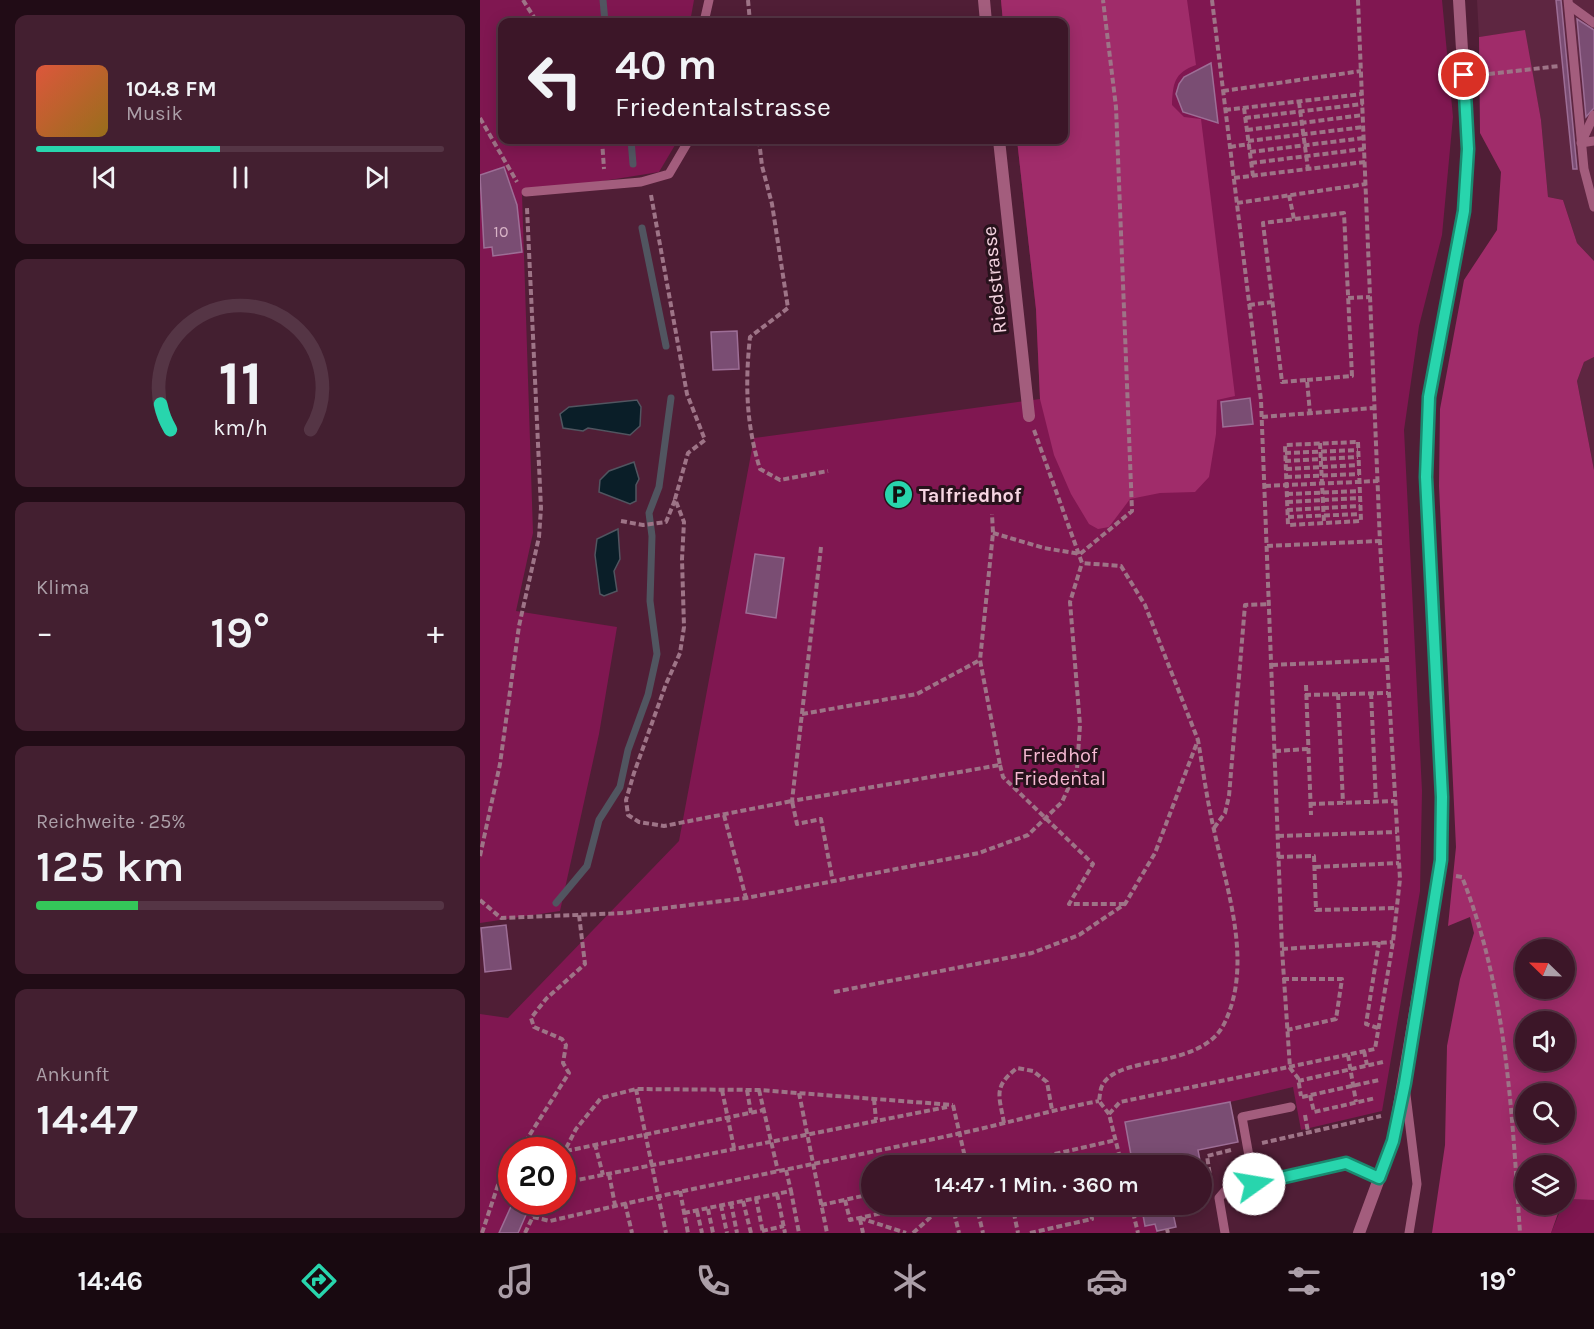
<!DOCTYPE html>
<html lang="de">
<meta charset="utf-8">
<style>
:root{--surface:#3c1628;--page:#431f30;--text:#f1f3f6;--muted:#ac9fa8;--line:#553545;--accent:#28d5ad}
body{margin:0;font-family:Karla,sans-serif;background:var(--page);color:var(--text);height:100vh;display:flex;flex-direction:column;font-size:22px;white-space:nowrap}
*{box-sizing:border-box;margin:0}
p{font-size:20px;color:var(--muted)}
.icon{flex:none;width:33px;height:33px;fill:none;stroke:currentColor;stroke-width:2;stroke-linecap:round;stroke-linejoin:round}
.map{position:relative;flex:1;overflow:hidden}
.drawer{display:flex;flex-direction:column;gap:15px;padding:15px;background:#210c16;width:480px}
.drawer>*{flex:none}
.hud{position:absolute;left:18px;top:18px;width:570px;height:126px;border-radius:12px;box-shadow:0 3px 15px #0003,0 0 0 2px var(--line);background:#3c1628;color:var(--text);overflow:hidden}
.needle{width:39px;rotate:293deg}
.buttons{position:absolute;left:1035px;top:939px;display:grid;gap:12px}
.buttons a{display:grid;place-items:center;width:60px;height:60px;border-radius:50%;background:var(--surface);box-shadow:0 3px 15px #0003,0 0 0 2px var(--line);font-size:30px}
.speed{position:absolute;left:18px;top:1137px;display:flex;gap:12px;font-size:30px;font-weight:700;text-align:center}
.speed>*{display:grid;place-content:center;width:78px;height:78px;border-radius:50%;background:var(--surface);box-shadow:0 3px 15px #0003,0 0 0 2px var(--line);line-height:1}
.speed .limit{border:9px solid #d22;background:#fff;color:#111}
.pin{position:absolute;display:grid;place-items:center;width:51px;height:51px;color:#fff;margin:-26px;border:3px solid #fff;border-radius:50%;box-shadow:0 2px 6px #0007}
.me{position:absolute;width:66px;margin:-33px;rotate:77deg;stroke-linejoin:round;filter:drop-shadow(0 0 4px #0008)}
.turn{display:flex;align-items:center;gap:21px;height:126px;padding:0 18px;font-size:27px}
.turn .icon{width:78px;height:78px;stroke-width:2.5}
.turn b{display:block;font-size:42px;line-height:51px}
.big{font-size:45px;font-weight:600;line-height:1.1}
.drawer .widget{flex:1;display:flex;flex-direction:column;justify-content:center;gap:9px;min-width:0;padding:0 21px;border-radius:12px;background:var(--page)}
.drawer .dial{align-items:center;gap:0}
.dial svg{height:156px;overflow:visible;fill:none;stroke:var(--line);stroke-width:7;stroke-linecap:round;text-anchor:middle}
.dial text{fill:var(--text);stroke:none}
.song{display:flex;align-items:center;gap:18px}
.cover{width:72px;height:72px;border-radius:9px;background:linear-gradient(135deg,hsl(10 70% 55%),hsl(40 70% 35%))}
.played{height:6px;border-radius:3px;background:linear-gradient(90deg,var(--accent) 45%,var(--line) 45%)}
.keys{display:flex;justify-content:space-around;direction:ltr}
.heat{display:flex;justify-content:space-between;align-items:center;font-size:33px;direction:ltr}
.charge{height:9px;border-radius:4px;background:linear-gradient(90deg,#34c759 25%,var(--line) 0)}
.trip{position:absolute;left:381px;top:1155px;width:351px;height:60px;border-radius:30px;background:var(--surface);box-shadow:0 3px 15px #0003,0 0 0 2px var(--line);font-weight:600;line-height:60px;text-align:center}
.tab-bar{display:flex;height:96px;justify-content:space-around;align-items:center;background:#180910;color:var(--muted)}
.tab-bar .icon{width:42px;height:42px}
.tab-bar .active{color:var(--accent)}
.tab-bar b{font-size:27px;color:var(--text)}
main{display:flex;flex:1;min-height:0}
.map>svg:first-child{display:block}
</style>
<main>
<section class="drawer">
<div class="widget">
<div class="song"><i class="cover"></i><div><b>104.8 FM</b><p>Musik</p></div></div>
<div class="played"></div>
<div class="keys"><svg class="icon" aria-label="previous" viewBox="0 0 24 24"><path d="M18 5L8 12l10 7zM5 5v14"/></svg><svg class="icon" aria-label="pause" viewBox="0 0 24 24"><path d="M8 5v14M16 5v14"/></svg><svg class="icon" aria-label="next" viewBox="0 0 24 24"><path d="M6 5l10 7-10 7zM19 5v14"/></svg></div>
</div>
<div class="widget dial"><svg viewBox="0 0 100 80">
<path d="M14 69A42 42 0 1 1 86 69"/>
<path d="M14 69A42 42 0 0 1 9 56" stroke="#28d5ad"/>
<text x="50" y="56" font-size="32" font-weight="700">11</text>
<text x="50" y="72" font-size="11">km/h</text>
</svg></div>
<div class="widget"><p>Klima</p>
<div class="heat"><a>−</a><b class="big">19°</b><a>+</a></div>
</div>
<div class="widget"><p>Reichweite · 25%</p><b class="big">125 km</b><div class="charge"></div></div>
<div class="widget"><p>Ankunft</p><b class="big">14:47</b></div>
</section>
<div class="map">
<svg width="1114" height="1233" viewBox="0 0 1114 1233">
<rect width="100%" height="100%" fill="#501e36"/>
<!-- built -->
<g fill="#5e2641">
<path d="M997 0H1114V261L1097 243 1083 200 1068 197 1061 120 1044 31 999 37Z"/>
<path d="M1114 357V470L1097 381 1104 362Z"/>
</g>
<!-- green -->
<g fill="#801751" fill-rule="evenodd">
<path d="M0 0H214L210 22H22V140H198L179 172 42 194 53 533 36 611 137 627 119 734 80 911 0 923Z"/>
<path d="M521 0H962L973 117 962 235 939 326 924 430 942 791 940 891 902 1111 821 1130 813 1087 750 1102 653 1165 392 1166V1204L661 1205 665 1226 675 1224 677 1233H0V1014L28 1018 199 841 274 438 560 399 556 309 537 140H584V22H523ZM32 1150H82V1202H32Z"/>
<path d="M1085 1199 1114 1200V1233H1071Z"/>
</g>
<!-- forest -->
<g fill="#a02c6a" fill-rule="evenodd">
<path d="M521 0H707L716 65C694 73 693 83 692 105L704 117 721 119 755 396 737 400 736 434 729 477 715 492 680 493 650 499 629 527 618 529 609 524 591 494 574 455 560 399 556 309 537 140H584V22H523Z"/>
<path d="M1045 30 1061 120 1068 197 1083 200 1097 243 1114 261V357L1104 362 1097 381 1114 470V1200L1085 1199 1084 1166H1046V1204L1081 1205 1071 1233H952L965 1145 967 1046 980 979 994 933 990 917 968 926 976 847 959 486 960 409 984 280 1017 230 1021 172 1000 133 999 37ZM1046 950H1084V988H1046ZM1046 1022H1084V1060H1046ZM1046 1094H1084V1132H1046Z"/>
</g>
<!-- water -->
<g fill="#0a1e28" stroke="#515560" stroke-width="1.5">
<path d="M157 400 161 407 160 426 150 435 108 428 103 431 83 428 80 414 89 407Z"/>
<path d="M154 462 159 479 156 485V501L150 504 119 492 120 480 129 471Z"/>
<path d="M138 529 140 559 134 571 137 591 124 596 120 594 115 555 117 539Z"/>
</g>
<g fill="none" stroke-linecap="round" stroke-linejoin="round">
<!-- stream -->
<g stroke="#515560" stroke-width="7">
<path d="M123 0 125 22"/>
<path d="M151 140 153 164"/>
<path d="M162 228 186 346"/>
<path d="M76 903 107 866 119 820 140 787 148 750 168 695 177 654 170 601 172 536 169 513 179 487 191 398"/>
</g>
</g>
<!-- building -->
<g fill="#7a4d73" stroke="#9d6e96" stroke-width="1.5">
<path d="M1076 0H1081L1097 169H1093Z"/>
<path d="M1097 19 1114 30V108L1106 117Z"/>
<path d="M731 63 738 123 703 112 696 94 699 84 704 77Z"/>
<path d="M24 167 37 205 42 252 13 256 12 247 4 248 0 175Z"/>
<path d="M257 331 259 369 233 370 231 332Z"/>
<path d="M770 398 773 424 743 427 741 402Z"/>
<path d="M275 554 304 558 296 618 266 613Z"/>
<path d="M26 925 31 969 5 972 1 928Z"/>
<path d="M750 1102 758 1142 718 1150 721 1166H653L645 1122Z"/>
<path d="M33 1202 49 1208 38 1233H19Z"/>
<path d="M661 1204H691L696 1227 677 1231 675 1224 665 1226Z"/>
</g>
<g fill="none" stroke-linecap="round" stroke-linejoin="round">
<!-- path -->
<g stroke="#9e7487" stroke-width="4" stroke-dasharray="6 3" stroke-linecap="butt">
<path d="M43 0 57 22"/>
<path d="M268 0 270 22"/>
<path d="M732 0 781 400 802 949 810 1068 818 1078 821 1096"/>
<path d="M1000 75 1079 66"/>
<path d="M743 91 881 71"/>
<path d="M819 102 828 169"/>
<path d="M764 108 773 176"/>
<path d="M745 110 882 94"/>
<path d="M0 118 37 182"/>
<path d="M765 118 883 104"/>
<path d="M767 130 883 115"/>
<path d="M122 140 124 169"/>
<path d="M279 140 282 166 292 204 308 308 270 337C265 383 266 424 280 469L300 480 348 471"/>
<path d="M768 141 884 127"/>
<path d="M750 147 769 144"/>
<path d="M770 152 884 138"/>
<path d="M771 163 884 149"/>
<path d="M754 178 885 162"/>
<path d="M171 195 207 394 225 440 208 453 195 499 204 522 202 559 204 627 200 653 186 684 154 773 146 800 148 815 159 822 184 826 312 801 317 824 341 819 353 882"/>
<path d="M809 195 814 219"/>
<path d="M757 203 886 184"/>
<path d="M868 298 890 297"/>
<path d="M769 305 792 302"/>
<path d="M827 380 872 376 864 213 783 223 802 382 827 380 830 413"/>
<path d="M782 417 894 408"/>
<path d="M554 430 602 563 641 566 665 605 718 740"/>
<path d="M878 442 881 521 808 525 805 445Z"/>
<path d="M840 443 844 523"/>
<path d="M805 453 878 450"/>
<path d="M805 461 878 457"/>
<path d="M806 469 878 465"/>
<path d="M806 477 879 474"/>
<path d="M785 486 898 481"/>
<path d="M807 494 880 491"/>
<path d="M807 502 880 498"/>
<path d="M807 510 880 506"/>
<path d="M808 517 880 514"/>
<path d="M141 521 163 525 186 522 195 500"/>
<path d="M513 533 564 548 600 554 652 511 636 107 623 0"/>
<path d="M787 546 900 541"/>
<path d="M341 547 312 801 520 765 500 660 513 533 512 514"/>
<path d="M792 665 907 660"/>
<path d="M826 685 831 815"/>
<path d="M891 693 896 802"/>
<path d="M858 694 863 803"/>
<path d="M825 695 908 693"/>
<path d="M322 714 437 694 500 660"/>
<path d="M795 751 828 749"/>
<path d="M520 765 523 777 613 864 589 904H645"/>
<path d="M830 804 915 801"/>
<path d="M244 815 266 898"/>
<path d="M734 828 745 813 749 796 765 605 790 604"/>
<path d="M798 836 917 832"/>
<path d="M0 856 20 764 39 626 59 537 61 508 47 208"/>
<path d="M798 857 834 856 836 910 916 908"/>
<path d="M835 867 919 863"/>
<path d="M976 876 982 877C1027 989 1032 1115 1040 1233"/>
<path d="M0 900 21 918 145 913 266 898 499 853 548 835 582 802 597 769 600 725 590 602 602 563"/>
<path d="M802 949 913 942"/>
<path d="M803 979H862L856 1019 807 1030"/>
<path d="M354 992 552 953 599 935 645 904 675 853 718 740C723 770 727 800 734 830 747 890 773 963 745 1022 723 1070 641 1054 623 1084 620 1088 620 1096 619 1101L629 1114 642 1166"/>
<path d="M898 1028 886 1024 899 942"/>
<path d="M884 1051 887 1065"/>
<path d="M868 1055 876 1102"/>
<path d="M818 1081 903 1062"/>
<path d="M156 1089 186 1233"/>
<path d="M242 1090 254 1148"/>
<path d="M267 1090 271 1113"/>
<path d="M279 1090 298 1171"/>
<path d="M319 1093 347 1233"/>
<path d="M830 1095 834 1112 896 1098"/>
<path d="M822 1097 899 1080"/>
<path d="M394 1099 396 1120"/>
<path d="M473 1105 487 1166"/>
<path d="M629 1114 640 1102 895 1049 913 942 920 879 900 543 878 0"/>
<path d="M825 1115 828 1132"/>
<path d="M524 1123C519 1095 513 1087 537 1068L553 1071 567 1082 572 1110"/>
<path d="M782 1143 901 1116"/>
<path d="M115 1144 123 1175"/>
<path d="M40 1150 89 1073 83 1063 86 1045 82 1039 54 1027 51 1018 66 999 105 964 99 915"/>
<path d="M86 1151 284 1110"/>
<path d="M82 1156 96 1129 121 1098 156 1089 279 1090 473 1105"/>
<path d="M522 1166 636 1140"/>
<path d="M306 1170 311 1191"/>
<path d="M129 1174 135 1205"/>
<path d="M731 1182 727 1156 751 1150"/>
<path d="M82 1183 467 1107"/>
<path d="M200 1191 208 1233"/>
<path d="M297 1194 305 1233"/>
<path d="M276 1198 283 1233"/>
<path d="M365 1200 370 1220 444 1204"/>
<path d="M263 1201 271 1233"/>
<path d="M145 1203 152 1233"/>
<path d="M251 1203 257 1233"/>
<path d="M472 1204 479 1233"/>
<path d="M496 1204 503 1233"/>
<path d="M532 1204 538 1233"/>
<path d="M651 1204 658 1233"/>
<path d="M241 1205 247 1233"/>
<path d="M341 1205 392 1194"/>
<path d="M228 1209 233 1233"/>
<path d="M217 1211 222 1233"/>
<path d="M204 1213 311 1191 319 1233"/>
<path d="M53 1217 70 1221C205 1189 341 1163 477 1134 525 1124 571 1110 619 1101"/>
<path d="M380 1218 426 1233"/>
<path d="M380 1219 383 1233"/>
<path d="M687 1229 688 1233"/>
<path d="M282 1231 304 1226"/>
<path d="M2 1233 18 1185 32 1164"/>
<path d="M45 1233 60 1202"/>
<path d="M433 1233 465 1204"/>
<path d="M550 1233 612 1219 609 1204"/>
</g>
<!-- lane -->
<g stroke="#a35d7d" stroke-width="9">
<path d="M1088 0 1104 169 1114 207"/>
<path d="M1089 5 1114 23"/>
<path d="M224 22 229 0"/>
<path d="M1114 115 1101 143 1114 141"/>
<path d="M46 192 161 182 189 174 209 140"/>
<path d="M925 1087 937 1184 929 1233"/>
<path d="M774 1184 762 1117 811 1107"/>
<path d="M745 1233 739 1198 745 1191 866 1163 899 1178"/>
</g>
<!-- street -->
<g stroke="#a35d7d" stroke-width="12">
<path d="M504 0 506 22"/>
<path d="M519 140 549 416"/>
<path d="M879 1233 913 1141 961 860 962 797 946 477 949 397 984 211 988 149 979 0"/>
</g>
</g>
<g fill="none" stroke-linecap="round" stroke-linejoin="round">
<defs>
<path id="route" d="M774 1184 866 1163 899 1178 913 1141 925 1083 961 860 962 797 946 477 949 397 984 211 988 149 984 75"/>
</defs>
<!-- route casing -->
<use href="#route" stroke="#1a8a70" stroke-width="15"/>
<!-- route -->
<use href="#route" stroke="#28d5ad" stroke-width="10"/>
</g>
<!-- icons -->
<defs>
<symbol id="parking-disc" viewBox="-11 -11 22 22"><circle r="9.5" fill="#28d5ad" stroke="#28121c"/><path d="M-3.5-5.5H1a3.5 3.5 0 0 1 0 7H-1V5.5H-3.5ZM-1-3.4V-.6H.8a1.4 1.4 0 0 0 0-2.8Z" fill="#111"/></symbol>
</defs>
<g fill-rule="evenodd">
<use href="#parking-disc" x="402" y="478" width="33" height="33"/>
</g>
<g text-anchor="middle" stroke-width="6" stroke-linejoin="round" paint-order="stroke">
<!-- number labels -->
<g font-size="16" fill="#d7b3c6">
<text x="21" y="237">10</text>
</g>
<!-- street labels -->
<g font-size="20" fill="#f6d5e2" stroke="#28121c">
<text transform="translate(514 280) rotate(-96)" y="7">Riedstrasse</text>
</g>
<!-- poi labels -->
<g font-size="20" font-weight="bold" fill="#f6d5e2" stroke="#28121c" text-anchor="start">
<text x="439" y="502">Talfriedhof</text>
</g>
<!-- park labels -->
<g font-size="20" fill="#f7bad3" stroke="#28121c">
<text x="580" y="762">Friedhof<tspan x="580" dy="23">Friedental</tspan></text>
</g>
</g>
</svg>
<div class="buttons">
<a><svg class="needle" viewBox="-14 -14 28 28"><path d="M0-13l5 13h-10z" fill="#e53935"/><path d="M0 13l5-13h-10z" fill="#ac9fa8"/></svg></a>
<a><svg class="icon" aria-label="sound" viewBox="0 0 24 24"><path d="M4 9h4l5-4v14l-5-4H4zM17 9q2 3 0 6"/></svg></a>
<a><svg class="icon" aria-label="search" viewBox="0 0 24 24"><circle cx="10" cy="10" r="6"/><path d="M15 15l6 6"/></svg></a>
<a><svg class="icon" aria-label="layers" viewBox="0 0 24 24"><path d="M12 4l9 5-9 5-9-5zM3 14l9 5 9-5"/></svg></a>
</div>
<div class="speed"><div class="limit">20</div></div>
<div class="pin" style="left:984px;top:75px;background:#d93025"><svg class="icon" aria-label="arrive" viewBox="0 0 24 24"><path d="M6 21V4h12l-3 4 3 4H6"/></svg></div>
<svg class="me" style="left:774px;top:1184px" viewBox="-20 -20 40 40"><circle r="19" fill="#fff"/><path d="M0-13L10 11 0 6-10 11z" fill="#28d5ad"/></svg>
<div class="trip">14:47 · 1 Min. · 360 m</div>
<div class="hud">
<div class="turn"><svg class="icon" aria-label="left" viewBox="0 0 24 24"><path d="M17 20v-9H6M10 6l-5 5 5 5"/></svg><div><b>40 m</b>Friedentalstrasse</div></div>
</div>
</div>
</main>
<nav class="tab-bar">
<b>14:46</b>
<svg class="icon active" aria-label="directions" viewBox="0 0 24 24"><path d="M12 3l9 9-9 9-9-9zM9 14v-3h6M13 9l2 2-2 2"/></svg>
<svg class="icon" aria-label="music" viewBox="0 0 24 24"><path d="M9 18V5l10-2v13"/><circle cx="6" cy="18" r="3"/><circle cx="16" cy="16" r="3"/></svg>
<svg class="icon" aria-label="phone" viewBox="0 0 24 24"><path d="M5 4h4l2 5-3 2q2 4 5 5l2-3 5 2v4C11 20 4 13 5 4z"/></svg>
<svg class="icon" aria-label="climate" viewBox="0 0 24 24"><path d="M12 3v18M4 7l16 10M4 17L20 7"/></svg>
<svg class="icon" aria-label="car" viewBox="0 0 24 24"><path d="M5 17H2v-5l4-1 3-4h7l3 4 3 1v5h-3M9 17h6M6 11h13"/><circle cx="7" cy="17" r="2"/><circle cx="17" cy="17" r="2"/></svg>
<svg class="icon" aria-label="filters" viewBox="0 0 24 24"><path d="M4 7h16M4 17h16"/><circle cx="9" cy="7" r="2"/><circle cx="15" cy="17" r="2"/></svg>
<b>19°</b>
</nav>
